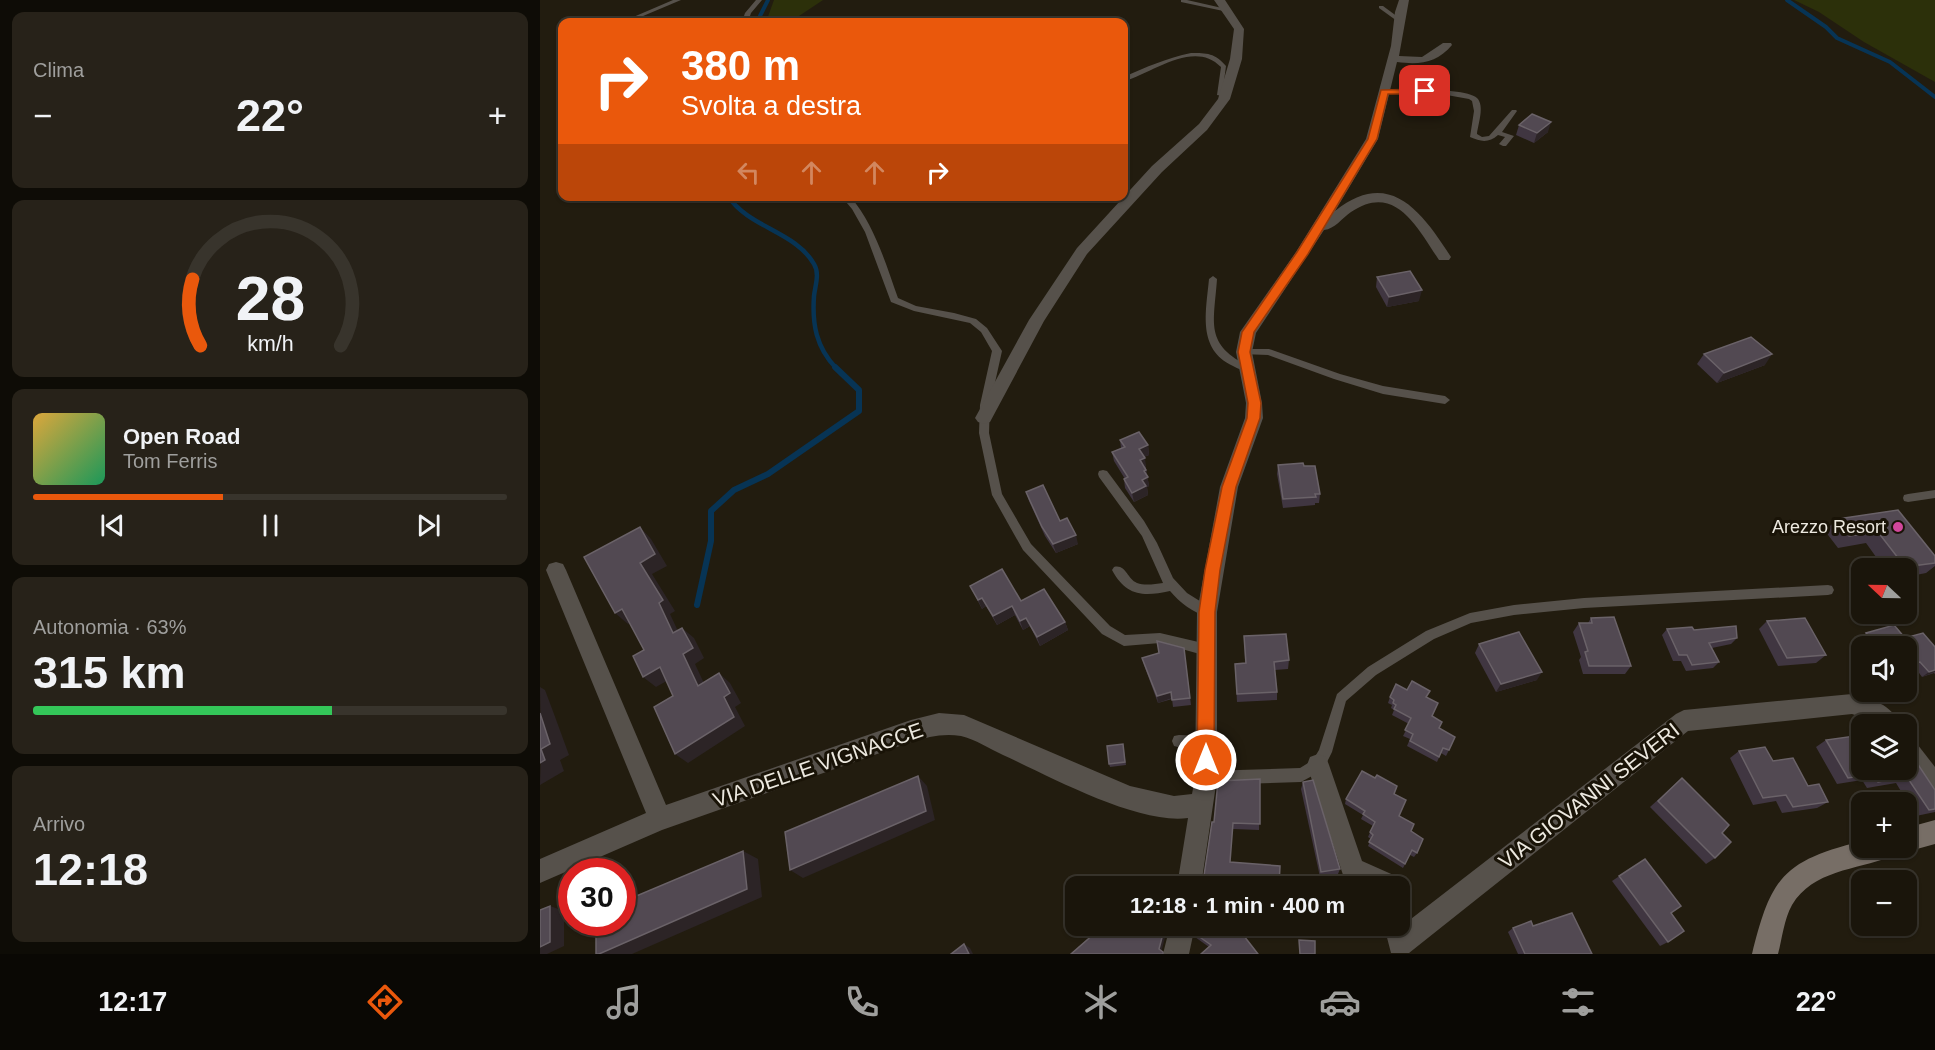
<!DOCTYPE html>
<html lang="it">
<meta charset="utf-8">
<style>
:root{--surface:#1a150b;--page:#272219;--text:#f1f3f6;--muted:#9f9f9d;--line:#38342c;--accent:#ea580c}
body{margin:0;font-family:Helvetica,sans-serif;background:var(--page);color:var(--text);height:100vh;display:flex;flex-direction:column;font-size:22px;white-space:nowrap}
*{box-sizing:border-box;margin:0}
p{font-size:20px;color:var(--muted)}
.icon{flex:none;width:33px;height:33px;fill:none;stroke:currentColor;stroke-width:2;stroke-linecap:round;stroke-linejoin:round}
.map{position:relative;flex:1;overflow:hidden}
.drawer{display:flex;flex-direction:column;gap:12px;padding:12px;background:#0e0c06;width:540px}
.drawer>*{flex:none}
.guide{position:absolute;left:18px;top:18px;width:570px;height:183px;border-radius:12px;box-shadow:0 2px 4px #0004,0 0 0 2px var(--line);background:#ea580c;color:#fff;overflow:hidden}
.needle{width:39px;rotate:292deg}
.tools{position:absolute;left:1311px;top:558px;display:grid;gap:12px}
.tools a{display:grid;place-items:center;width:66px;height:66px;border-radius:12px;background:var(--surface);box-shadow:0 2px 4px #0004,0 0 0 2px var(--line);font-size:30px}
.speed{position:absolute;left:18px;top:858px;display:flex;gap:12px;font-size:30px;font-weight:700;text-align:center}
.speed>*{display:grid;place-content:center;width:78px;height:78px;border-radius:50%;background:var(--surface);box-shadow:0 2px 4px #0004,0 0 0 2px var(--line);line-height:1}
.speed .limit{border:9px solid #d22;background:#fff;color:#111}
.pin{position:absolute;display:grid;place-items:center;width:51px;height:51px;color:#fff;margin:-26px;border-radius:12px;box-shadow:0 3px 9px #0006}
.me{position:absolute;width:66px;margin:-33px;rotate:0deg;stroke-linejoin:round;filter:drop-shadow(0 0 4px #0008)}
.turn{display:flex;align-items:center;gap:21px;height:126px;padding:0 24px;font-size:27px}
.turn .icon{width:78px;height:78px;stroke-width:2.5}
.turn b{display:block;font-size:42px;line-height:51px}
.lanes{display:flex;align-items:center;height:57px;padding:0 24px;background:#0003;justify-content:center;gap:30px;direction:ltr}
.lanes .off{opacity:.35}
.big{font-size:45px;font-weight:800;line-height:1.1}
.drawer .widget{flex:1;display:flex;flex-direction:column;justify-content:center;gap:9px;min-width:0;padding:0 21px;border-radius:12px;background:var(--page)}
.drawer .dial{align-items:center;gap:0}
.dial svg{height:156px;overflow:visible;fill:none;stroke:var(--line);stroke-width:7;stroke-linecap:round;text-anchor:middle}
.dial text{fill:var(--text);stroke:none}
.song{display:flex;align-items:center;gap:18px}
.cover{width:72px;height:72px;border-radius:9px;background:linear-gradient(135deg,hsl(40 70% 55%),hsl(150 70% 35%))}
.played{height:6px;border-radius:3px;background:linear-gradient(90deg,var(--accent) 40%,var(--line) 40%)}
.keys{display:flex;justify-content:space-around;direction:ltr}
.heat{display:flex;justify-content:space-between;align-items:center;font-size:33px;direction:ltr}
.charge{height:9px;border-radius:4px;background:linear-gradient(90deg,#34c759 63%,var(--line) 0)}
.trip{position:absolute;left:525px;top:876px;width:345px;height:60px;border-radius:12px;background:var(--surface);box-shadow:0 2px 4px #0004,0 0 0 2px var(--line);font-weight:800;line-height:60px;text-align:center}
.dock{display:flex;height:96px;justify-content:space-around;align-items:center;background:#0a0804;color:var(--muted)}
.dock .icon{width:42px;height:42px}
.dock .selected{color:var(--accent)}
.dock b{font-size:27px;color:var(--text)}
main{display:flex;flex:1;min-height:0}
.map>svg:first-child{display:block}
</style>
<main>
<section class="drawer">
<div class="widget"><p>Clima</p>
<div class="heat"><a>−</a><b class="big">22°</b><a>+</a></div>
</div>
<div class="widget dial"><svg viewBox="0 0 100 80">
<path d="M14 69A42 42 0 1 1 86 69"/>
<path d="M14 69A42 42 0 0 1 10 35" stroke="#ea580c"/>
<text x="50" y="56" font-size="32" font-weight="700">28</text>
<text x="50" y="72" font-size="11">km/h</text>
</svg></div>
<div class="widget">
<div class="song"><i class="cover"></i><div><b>Open Road</b><p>Tom Ferris</p></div></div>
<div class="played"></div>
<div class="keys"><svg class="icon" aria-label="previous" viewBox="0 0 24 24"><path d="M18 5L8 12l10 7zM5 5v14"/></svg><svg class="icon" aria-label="pause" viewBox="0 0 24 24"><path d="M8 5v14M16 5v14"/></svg><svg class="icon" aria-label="next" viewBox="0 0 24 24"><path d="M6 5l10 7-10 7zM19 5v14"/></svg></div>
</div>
<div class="widget"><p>Autonomia · 63%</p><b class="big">315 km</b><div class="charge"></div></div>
<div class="widget"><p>Arrivo</p><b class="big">12:18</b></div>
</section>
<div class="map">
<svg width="1395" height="954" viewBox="0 0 1395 954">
<rect width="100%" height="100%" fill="#221c0f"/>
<!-- green -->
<g fill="#2c300a">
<path d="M234 0H283L250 22H226Z"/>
<path d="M1254 0H1395V82L1324 42 1279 12Z"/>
</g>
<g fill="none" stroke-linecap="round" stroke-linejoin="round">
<!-- stream-far2 -->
<g stroke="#073455" stroke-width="4">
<path d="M1247 0 1286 27 1297 38 1350 62 1395 97"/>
<path d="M217 22 228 0"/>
</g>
<!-- stream-far1 -->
<path stroke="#073455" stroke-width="4.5" d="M188 196C209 228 255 231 274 264 280 274 275 286 274 296 272 324 276 347 296 368"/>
<!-- stream -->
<path stroke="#073455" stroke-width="6" d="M157 605 171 541V511L194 490 228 474 319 411V390L295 367"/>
<!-- lane -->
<g fill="#56514b" fill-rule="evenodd">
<path d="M133 0H141L96 19 91 18Z"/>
<path d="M216 0H222L211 13 208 22H202L205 13Z"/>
<path d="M641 0H647L691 10 688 12 641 2Z"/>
<path d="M839 6H843L862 20 857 21 839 8Z"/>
<path d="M651 53C667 53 675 53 686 66L682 96 677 95 681 67C654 39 613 73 584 81V77C606 67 627 58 651 53Z"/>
<path d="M844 90C860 90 926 87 937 98 945 106 938 124 937 134L942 137 949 136 972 110H976L977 111 962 132 974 136 966 146H963L959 144 965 137 958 135C949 143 941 142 930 137L934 111 932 101 929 99 901 94 842 93 841 92Z"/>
<path d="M301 196H310C335 226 345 262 358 298L376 306 414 313 436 319 447 328 462 351 450 405 449 433 462 494 491 544 570 626 585 635 620 633 667 644 671 646 673 650 671 654 667 656 620 643 584 646 562 634 483 550 452 495 439 433 440 405 452 351 441 332 430 323 374 311 351 302 325 232 312 209Z"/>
<path d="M673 276 677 279C674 324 664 344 710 367L712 369 710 371C704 372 699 369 693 366 657 349 666 312 669 279Z"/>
<path d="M704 349H729L800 374 843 386 905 396 910 400 905 404 843 394 794 379 728 355 701 354 699 352 701 350Z"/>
<path d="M563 470 567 471 573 479 604 521 617 543 633 578 647 593 671 608 673 612 671 616 667 617C653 612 640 603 630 591 603 597 586 596 572 570L574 567C586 564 587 579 597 583 605 586 615 584 623 583L602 536 559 477 558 474 559 471Z"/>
<path d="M1395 490V498L1368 502 1364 501 1363 498 1364 495 1368 494Z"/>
<path d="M1288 585 1292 586 1294 590 1292 594 1288 595 1044 608 974 615 931 623 894 639 836 675 806 701 792 752 783 770 761 782 666 785 661 783 659 778 661 773 666 771 760 768 773 760 779 750 797 694 828 667 886 631 930 613 974 605 1044 598Z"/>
<path d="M639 735 666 736 671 737 673 742 671 747C661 750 644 749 634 746L632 741 634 736Z"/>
</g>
<!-- street -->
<g fill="#56514b" fill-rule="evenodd">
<path d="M674 0H685L704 29 702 59 690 99 667 130 622 172 547 254 504 321 450 422 444 424 438 422 435 418 489 320 537 248 612 166 659 124 678 99 690 59 694 29Z"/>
<path d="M859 0H869L859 56 882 57 903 43H911L912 45C897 63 880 65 857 62L838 139 795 211C850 167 882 212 911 257L909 260H899C877 227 855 182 811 212 802 218 795 229 784 230L716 333 712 352 722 403 723 418 698 487 677 612V778L661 886H637L648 818C598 825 509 776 463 755 450 749 435 739 421 736 403 733 388 737 371 742L122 830 0 883V859L106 813 6 570 9 564 16 562 23 564 26 570 126 805 371 720 399 713 424 715 590 786 634 796 652 794 655 778 657 612 680 487 705 418 706 403 696 352 700 332 756 252 826 139 851 46 855 12Z"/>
<path d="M1312 694C1331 699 1352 704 1359 724H1333L1327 719 1312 714 1148 731 869 953H851L844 926H860V915L865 917 867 922 1136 714 1144 710Z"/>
<path d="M1366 737 1374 740 1395 767V797L1387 793 1366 767Z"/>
<path d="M778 754 786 757 789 765 822 861 858 877 861 886 860 890V886H823L804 878 767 765 770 757Z"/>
<path d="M630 926H655L649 954H623Z"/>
</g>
<!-- secondary -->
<g fill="#776e66" fill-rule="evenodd">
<path d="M1395 820V844L1366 852 1358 848H1366V828Z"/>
<path d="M1322 841V848H1353L1350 857C1316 870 1273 870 1252 905 1244 919 1242 939 1238 954H1212C1231 877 1243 861 1322 841Z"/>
</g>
</g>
<!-- wall -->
<g fill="#403641">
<path d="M979 125 1008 132 994 143 976 135Z"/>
<path d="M837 277 879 301 847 307 836 287Z"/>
<path d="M1164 354 1225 365 1177 383 1157 364Z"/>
<path d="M580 440 608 445 609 455 604 457 609 486 607 487 608 495 594 502 585 488 584 479H585L574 461 572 452 581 448Z"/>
<path d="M738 465 764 466 780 494 779 503H775V505L743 508 737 474Z"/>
<path d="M486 492 520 521 538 544 516 553 505 536 489 501Z"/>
<path d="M1358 510 1395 556V566L1386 573 1366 577V568H1344L1326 543 1298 548 1285 531 1297 519Z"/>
<path d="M430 586 525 622 528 630 500 646 490 626 483 630 475 615 457 625 446 606 442 609Z"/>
<path d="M1051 618 1091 666 1085 674H1043L1039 660 1041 657 1033 632 1039 623H1048Z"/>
<path d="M1227 621 1286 655 1276 663 1238 666 1219 629Z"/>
<path d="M1127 629 1154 630 1197 638 1191 644 1172 648 1179 662 1173 668 1146 671 1141 661H1133L1122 635Z"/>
<path d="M1326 633 1365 638 1395 647V674L1394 673 1382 677 1374 666 1368 668 1366 666V646H1327L1321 638Z"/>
<path d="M704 636 749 660 748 669 735 670 737 692V700L697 702 695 664 705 663Z"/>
<path d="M939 644 997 680 956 692 935 653Z"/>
<path d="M644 648 651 705 633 707 632 699 618 703 604 665 602 658Z"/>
<path d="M867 690 887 698 892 716 899 728 909 750 906 756 901 753 897 762 867 746 870 739 863 736 869 724 852 715 854 710 851 708 852 705 848 703 850 697Z"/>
<path d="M1286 740 1322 770H1366L1395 790V812L1376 816 1356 783 1327 788 1322 780 1297 784 1276 747Z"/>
<path d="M583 744 586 765 570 767 569 764Z"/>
<path d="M1199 751 1233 761 1268 786 1288 802 1277 808 1242 813 1236 801 1213 805 1190 758Z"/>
<path d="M1142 778 1182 833 1175 858 1166 864 1110 807Z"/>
<path d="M720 779 719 830 693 829 663 882 674 822Z"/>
<path d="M763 782 800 869 798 874 780 877 761 789Z"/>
<path d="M854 794 859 816 871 831 877 853 874 857 870 855 863 868 828 846 831 839 828 837 833 826 821 819 823 815 805 804 806 799Z"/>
<path d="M1105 859 1131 913 1128 942 1120 946 1072 881Z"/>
<path d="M993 926 1052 954H978L968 932 973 928Z"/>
<path d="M654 933H711L706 938 669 947 655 937Z"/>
</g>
<!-- shaded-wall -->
<g fill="#2c2426">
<path d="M1011 122 1008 132 994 143 997 133Z"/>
<path d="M882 290 879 301 847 307 849 297Z"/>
<path d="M1232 354 1225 365 1177 383 1184 373Z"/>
<path d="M608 445 609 455 600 458 599 449Z"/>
<path d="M605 458 606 467 602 469 600 460Z"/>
<path d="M606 470 609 486 607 487 608 495 594 502 592 493 602 480 604 471Z"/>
<path d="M100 527 111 539 127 566 112 574 135 611 130 614 144 644 133 633 100 563Z"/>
<path d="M536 535 538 544 516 553 513 544Z"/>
<path d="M442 598 446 606 442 609 438 600Z"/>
<path d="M472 606 475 615 457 625 453 616Z"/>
<path d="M82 609 95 620 88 624 75 613Z"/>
<path d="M486 618 490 626 483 630 480 621Z"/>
<path d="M525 622 528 630 500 646 497 637Z"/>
<path d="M142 628 154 638 164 658 155 664 170 696 158 686 143 654Z"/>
<path d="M1380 662 1374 666 1368 668 1375 663Z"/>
<path d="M120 667 132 678 116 687 103 677Z"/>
<path d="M1395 670V672L1382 677 1389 672Z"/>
<path d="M1002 672 997 680 956 692 961 684Z"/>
<path d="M179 673 190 683 201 703 195 707 205 726 148 763 135 754Z"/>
<path d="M0 687 5 690 14 714 29 755 20 760 24 771 0 785 1 749Z"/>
<path d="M631 692 632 698 618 703 617 696Z"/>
<path d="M378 776 387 786 395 820 263 878 250 870Z"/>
<path d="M203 851 218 859 222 897 92 954H59Z"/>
<path d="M10 906 24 911V946L7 954H0V947Z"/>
<path d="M625 926H628L621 953 619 949Z"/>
<path d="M712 929 711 933 704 940V936Z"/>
<path d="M424 944 430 948 433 954H429Z"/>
</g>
<!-- building -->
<g fill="#524952" stroke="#6a6268" stroke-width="1.5">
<path d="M992 114 1011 122 997 133 979 125Z"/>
<path d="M870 271 882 290 849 297 837 277Z"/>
<path d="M1211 337 1232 354 1184 373 1164 354Z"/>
<path d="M599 432 608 445 599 449 605 458 600 460 606 470 604 471 608 477 602 480 606 486 592 493 584 479 588 477 572 452 585 447 580 440Z"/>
<path d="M763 463 764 466H775L780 494H775L776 497 743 499 738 465Z"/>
<path d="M503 485 520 521 527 518 536 535 513 544 502 527 486 492Z"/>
<path d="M1358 510 1395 556V563L1365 567 1338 532 1309 536 1297 519Z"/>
<path d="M100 527 115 554 100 563 123 600 119 603 133 633 142 628 153 648 143 654 158 686 179 673 190 693 184 697 194 717 135 754 114 707 133 696 120 667 103 677 93 656 104 650 82 609 75 613 44 557Z"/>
<path d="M462 569 481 601 504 589 525 622 497 637 486 618 480 621 472 606 453 616 442 598 438 600 430 586Z"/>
<path d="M1074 617 1091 666H1049L1045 652 1048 651 1039 623H1052L1051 618Z"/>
<path d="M1265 618 1286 655 1247 658 1227 621Z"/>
<path d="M1354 625 1365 638 1383 633 1395 647V670L1389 672 1380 662 1375 663 1366 653V646H1345L1342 644 1336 646 1326 633Z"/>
<path d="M1196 626 1197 638 1169 643 1179 662 1152 665 1147 655H1139L1127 629 1152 627 1154 630Z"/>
<path d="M979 632 1002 672 961 684 939 644Z"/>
<path d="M746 634 749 660 734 662 737 692 697 694 695 664 706 663 704 636Z"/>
<path d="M617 641 644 648 650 698 632 700 631 692 617 696 602 658 619 653Z"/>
<path d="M872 681 890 691 886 697 898 703 892 716 902 722 899 728 915 737 909 750 903 748 899 757 870 741 873 734 865 730 871 718 854 709 856 705 853 703 854 700 850 697 856 684 867 690Z"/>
<path d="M0 713 10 744 1 749 5 760 0 763Z"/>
<path d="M1322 735V770H1366V761L1375 760 1395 790V809L1389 810 1367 777 1338 782 1333 774 1308 778 1286 740Z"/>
<path d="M583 744 585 762 569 764 567 746Z"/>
<path d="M1225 747 1233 761 1253 758 1268 786 1279 784 1288 802 1253 807 1246 795 1223 798 1199 751Z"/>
<path d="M822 771 835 778 837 775 857 786 854 794 866 800 859 816 874 824 871 831 883 839 877 853 872 850 865 864 829 842 833 835 830 832 835 822 823 814 825 811 806 799Z"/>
<path d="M378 776 386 811 250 870 245 832Z"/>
<path d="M1142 778 1189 825 1182 833 1191 842 1175 858 1118 801Z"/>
<path d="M720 779V824L693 823 690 862 740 866 739 886H654L655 884 663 882 672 822H674L678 781Z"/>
<path d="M773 780 800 869 781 872 763 782Z"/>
<path d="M203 851 207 889 59 954H56V922H82V902Z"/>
<path d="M1105 859 1141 906 1131 913 1144 931 1128 942 1079 876Z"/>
<path d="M10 906V942L0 947V910Z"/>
<path d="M1032 913 1052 954H985L973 928 991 921 993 926Z"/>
<path d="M563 926H625L619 949 623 952V954H531Z"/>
<path d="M655 926H709L712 929 704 936 718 954H661L671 945 654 933Z"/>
<path d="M759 940 775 941V954H760Z"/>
<path d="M424 944 429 954H411Z"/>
</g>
<!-- route -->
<path fill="#ea580c" stroke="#983908" stroke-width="1.5" d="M888 89 889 91 885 94H848L837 139 768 254 714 332 710 352 721 403 720 418 696 487 680 570 675 612 674 760 672 766 666 768 660 766 657 760 659 612 665 570 682 487 707 418 708 403 698 352 702 332 757 252 828 139 841 90Z"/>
<!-- markers -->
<circle fill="#d1479c" stroke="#191307" stroke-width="2" cx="1358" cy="527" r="6"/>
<g text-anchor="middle" stroke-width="6" stroke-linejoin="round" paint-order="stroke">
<!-- poi labels -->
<g font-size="18" fill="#ece8df" stroke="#191307" text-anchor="end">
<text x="1346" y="533">Arezzo Resort</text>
</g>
<!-- near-street labels -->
<g font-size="21" fill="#ece8df" stroke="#191307">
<text transform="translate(278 765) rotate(-19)" y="7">VIA DELLE VIGNACCE</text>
<text transform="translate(1049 796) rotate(-38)" y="7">VIA GIOVANNI SEVERI</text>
</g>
</g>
</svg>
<div class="tools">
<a><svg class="needle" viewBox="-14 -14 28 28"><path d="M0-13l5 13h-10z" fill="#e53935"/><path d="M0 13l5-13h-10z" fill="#9f9f9d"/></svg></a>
<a><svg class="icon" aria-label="sound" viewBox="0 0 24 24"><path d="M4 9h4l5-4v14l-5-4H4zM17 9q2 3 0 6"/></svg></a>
<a><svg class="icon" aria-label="layers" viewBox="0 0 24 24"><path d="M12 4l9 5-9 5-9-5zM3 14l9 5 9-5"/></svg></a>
<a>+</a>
<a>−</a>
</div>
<div class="speed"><div class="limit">30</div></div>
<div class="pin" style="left:885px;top:91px;background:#d93025"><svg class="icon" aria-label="arrive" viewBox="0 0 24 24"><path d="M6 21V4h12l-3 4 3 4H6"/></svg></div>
<svg class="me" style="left:666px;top:760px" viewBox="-20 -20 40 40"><circle r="17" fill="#ea580c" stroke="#fff" stroke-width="3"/><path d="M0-11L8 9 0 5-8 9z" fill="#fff"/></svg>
<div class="trip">12:18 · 1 min · 400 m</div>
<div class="guide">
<div class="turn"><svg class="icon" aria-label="right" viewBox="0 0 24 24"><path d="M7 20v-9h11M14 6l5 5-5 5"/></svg><div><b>380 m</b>Svolta a destra</div></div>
<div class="lanes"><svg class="icon off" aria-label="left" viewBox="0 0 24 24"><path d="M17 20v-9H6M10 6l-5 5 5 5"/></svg><svg class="icon off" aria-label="ahead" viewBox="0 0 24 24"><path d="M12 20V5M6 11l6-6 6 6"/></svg><svg class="icon off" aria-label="ahead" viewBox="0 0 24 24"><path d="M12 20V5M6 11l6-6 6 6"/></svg><svg class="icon" aria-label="right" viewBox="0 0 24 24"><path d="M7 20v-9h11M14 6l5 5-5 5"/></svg></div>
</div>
</div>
</main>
<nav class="dock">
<b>12:17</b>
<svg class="icon selected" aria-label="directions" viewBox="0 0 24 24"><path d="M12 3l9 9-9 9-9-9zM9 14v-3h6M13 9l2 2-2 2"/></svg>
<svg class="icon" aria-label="music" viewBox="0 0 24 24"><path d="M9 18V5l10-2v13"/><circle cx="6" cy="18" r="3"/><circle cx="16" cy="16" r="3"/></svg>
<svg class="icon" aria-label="phone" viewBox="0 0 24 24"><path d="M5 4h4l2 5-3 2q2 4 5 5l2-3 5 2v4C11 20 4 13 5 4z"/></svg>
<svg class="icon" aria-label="climate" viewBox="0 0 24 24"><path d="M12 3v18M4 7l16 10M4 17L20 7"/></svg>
<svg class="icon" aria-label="car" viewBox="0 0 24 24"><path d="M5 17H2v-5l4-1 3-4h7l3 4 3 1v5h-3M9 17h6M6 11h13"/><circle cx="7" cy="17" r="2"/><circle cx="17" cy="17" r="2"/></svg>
<svg class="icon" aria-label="filters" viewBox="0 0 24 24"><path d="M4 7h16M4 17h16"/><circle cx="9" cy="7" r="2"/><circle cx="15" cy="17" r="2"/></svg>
<b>22°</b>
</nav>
